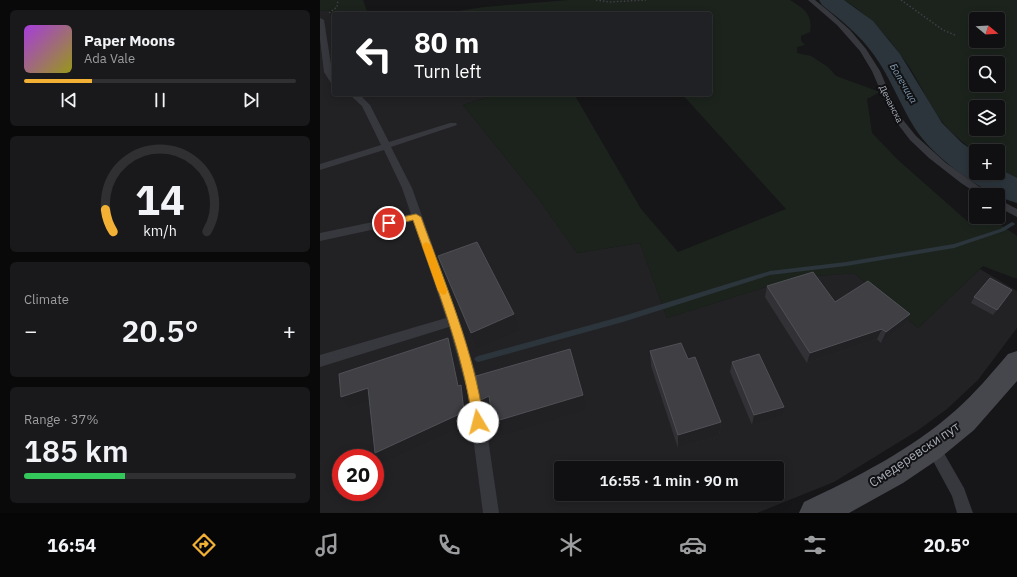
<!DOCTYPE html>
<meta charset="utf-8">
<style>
:root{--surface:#101012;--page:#19191b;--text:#f1f3f6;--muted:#9c9d9f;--line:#303032;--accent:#f2b134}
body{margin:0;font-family:"IBM Plex Sans",sans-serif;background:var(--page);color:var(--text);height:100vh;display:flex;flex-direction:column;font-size:15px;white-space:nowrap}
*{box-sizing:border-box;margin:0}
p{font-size:13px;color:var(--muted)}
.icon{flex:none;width:22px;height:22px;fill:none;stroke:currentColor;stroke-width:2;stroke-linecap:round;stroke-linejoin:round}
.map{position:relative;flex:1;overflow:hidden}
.drawer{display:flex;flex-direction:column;gap:10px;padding:10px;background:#09090a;width:320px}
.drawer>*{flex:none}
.top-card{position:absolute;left:12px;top:12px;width:380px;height:84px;border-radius:4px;box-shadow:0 2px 10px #0003,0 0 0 1px var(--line);background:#202124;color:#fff;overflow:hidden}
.needle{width:26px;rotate:108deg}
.buttons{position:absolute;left:649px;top:12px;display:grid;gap:8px}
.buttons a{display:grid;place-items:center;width:36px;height:36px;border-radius:4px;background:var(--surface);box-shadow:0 2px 10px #0003,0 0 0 1px var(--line);font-size:20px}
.speed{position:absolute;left:12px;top:449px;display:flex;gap:8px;font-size:20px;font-weight:700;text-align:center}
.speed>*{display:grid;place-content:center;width:52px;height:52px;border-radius:50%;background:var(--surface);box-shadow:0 2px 10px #0003,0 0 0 1px var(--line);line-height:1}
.speed .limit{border:6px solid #d22;background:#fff;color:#111}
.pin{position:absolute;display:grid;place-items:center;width:34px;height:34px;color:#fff;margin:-17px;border:2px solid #fff;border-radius:50%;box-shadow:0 1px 4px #0007}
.me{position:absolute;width:44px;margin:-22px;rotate:352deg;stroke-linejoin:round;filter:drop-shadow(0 0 3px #0008)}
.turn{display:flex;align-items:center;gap:14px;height:84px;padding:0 16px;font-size:18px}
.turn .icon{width:52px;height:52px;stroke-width:2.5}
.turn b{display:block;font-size:28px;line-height:34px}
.big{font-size:30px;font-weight:600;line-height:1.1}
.drawer .tile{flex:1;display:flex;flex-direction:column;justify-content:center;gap:6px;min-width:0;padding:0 14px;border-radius:6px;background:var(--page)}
.drawer .dial{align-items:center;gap:0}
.dial svg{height:104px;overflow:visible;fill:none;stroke:var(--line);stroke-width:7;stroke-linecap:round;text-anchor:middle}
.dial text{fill:var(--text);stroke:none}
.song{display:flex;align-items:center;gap:12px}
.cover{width:48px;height:48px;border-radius:6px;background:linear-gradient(135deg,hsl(280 70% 55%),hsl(60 70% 35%))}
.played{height:4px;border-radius:2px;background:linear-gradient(90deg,var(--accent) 25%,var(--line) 25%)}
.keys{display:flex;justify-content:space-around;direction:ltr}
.heat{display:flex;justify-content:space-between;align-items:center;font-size:22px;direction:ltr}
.charge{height:6px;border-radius:3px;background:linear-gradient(90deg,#34c759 37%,var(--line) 0)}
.trip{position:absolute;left:234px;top:461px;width:230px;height:40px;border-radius:4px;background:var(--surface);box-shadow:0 2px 10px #0003,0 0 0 1px var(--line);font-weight:600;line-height:40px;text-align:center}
.tabs{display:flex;height:64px;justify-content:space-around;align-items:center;background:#060607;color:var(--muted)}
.tabs .icon{width:28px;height:28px}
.tabs .selected{color:var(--accent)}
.tabs b{font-size:18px;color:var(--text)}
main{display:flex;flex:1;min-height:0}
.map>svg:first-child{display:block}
</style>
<main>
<section class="drawer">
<div class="tile">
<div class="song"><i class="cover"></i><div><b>Paper Moons</b><p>Ada Vale</p></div></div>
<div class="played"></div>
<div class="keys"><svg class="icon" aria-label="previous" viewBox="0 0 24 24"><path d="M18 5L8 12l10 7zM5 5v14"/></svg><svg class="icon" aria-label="pause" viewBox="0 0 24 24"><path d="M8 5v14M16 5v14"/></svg><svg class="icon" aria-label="next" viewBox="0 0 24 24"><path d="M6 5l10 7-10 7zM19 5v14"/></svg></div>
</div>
<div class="tile dial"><svg viewBox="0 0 100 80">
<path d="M14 69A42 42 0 1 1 86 69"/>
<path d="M14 69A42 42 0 0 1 8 52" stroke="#f2b134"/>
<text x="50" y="56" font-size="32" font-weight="700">14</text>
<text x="50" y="72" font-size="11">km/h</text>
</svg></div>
<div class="tile"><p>Climate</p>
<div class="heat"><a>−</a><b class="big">20.5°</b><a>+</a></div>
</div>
<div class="tile"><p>Range · 37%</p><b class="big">185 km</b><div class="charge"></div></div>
</section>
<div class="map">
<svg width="697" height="513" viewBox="0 0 697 513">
<rect width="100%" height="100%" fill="#161618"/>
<!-- built -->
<path fill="#222225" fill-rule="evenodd" d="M9 10 14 27V94H177L143 105 218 198 257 253 320 243 347 318 474 278 534 273 598 328 660 269 697 291V328L658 380 627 409 597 431 514 482 437 513H0V11ZM21 458H55V492H21ZM241 468H457V494H241Z"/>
<!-- green -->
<g fill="#1c231d" fill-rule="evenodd">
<path d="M0 0H43L48 14H14V27L9 10 0 11Z"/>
<path d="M249 0H470C484 9 493 14 490 32L481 36V41L485 45 477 47V53L491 56 508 67 516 76 560 92 547 99 552 133 577 159 647 221 669 217 697 236V278H694L663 266 598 328 534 273 474 278 347 318 320 243 257 253 218 198 143 105 177 94H254L321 209 358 252 466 209 362 94H390V14H119L164 7Z"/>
<path d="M524 0H697V179L678 167V151H656V153C645 144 634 135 624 124 609 106 601 84 588 65 571 40 550 15 524 0ZM656 19H678V41H656ZM656 63H678V85H656ZM656 107H678V129H656Z"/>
</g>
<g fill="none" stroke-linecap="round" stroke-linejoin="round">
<!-- stream -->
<path fill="#2c353c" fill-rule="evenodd" d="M692 222 694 223 695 224 694 225 684 231 634 248 526 266 450 275 303 322 158 362 156 361 154 359 156 357 158 356 303 316 450 271 526 262 634 244 680 229Z"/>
<!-- river -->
<path fill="#2c353c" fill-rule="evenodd" d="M499 0H524L553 21 580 54 622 123 642 143 656 153V173H678V168L697 178V203C664 194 613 158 594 127 580 104 570 77 554 55 539 34 522 21 502 5Z"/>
<!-- path -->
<g stroke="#3d3f44" stroke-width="1.5" stroke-dasharray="1.5 2" stroke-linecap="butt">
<path d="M276 0 290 2 326 0"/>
<path d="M581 0 623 30 635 35"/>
<path d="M9 13 17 7 18 0"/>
<path d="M125 14 130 12"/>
</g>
<!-- service -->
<g fill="#37383d" fill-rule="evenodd">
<path d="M488 0H495L512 14 530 30 546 49 560 71 579 115 596 136 626 163 671 195H659L641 183 609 158 590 140 571 115 552 71 540 51 517 25Z"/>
<path d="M0 18 4 20 14 83H11L4 72 0 39Z"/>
<path d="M29 94H39L50 105 69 142 130 123H136L137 125 71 147 92 188 144 334 161 391 179 513H163L147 391 129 327 0 367V355L126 318 93 221 0 241V233L91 214 82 188 64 150 0 170V164L61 145 42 106Z"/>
<path d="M678 199 697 209V217L678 207Z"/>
<path d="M612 439 617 441 644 488 653 513H637L632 496 605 446 607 441Z"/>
</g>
<!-- secondary -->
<path fill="#45474d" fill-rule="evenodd" d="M697 351V381L654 430 620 458 583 483 529 513H479L484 502C537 477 591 450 636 410 655 393 671 374 688 354Z"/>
</g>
<!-- wall -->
<g fill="#323236">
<path d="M447 286 515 302 590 314 585 325 561 343 557 339 487 363 445 297Z"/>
<path d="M692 290 673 315 651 303 654 297Z"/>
<path d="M330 351 368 359 401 422 399 436 358 448 331 366Z"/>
<path d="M412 362 461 417 432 425 410 372Z"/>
</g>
<!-- shaded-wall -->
<g fill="#212124">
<path d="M49 94H68L51 98Z"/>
<path d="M194 314 199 330 157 348 151 333Z"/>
<path d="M590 314 585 325 561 343 566 332Z"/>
<path d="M562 329 557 339 487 363 490 353Z"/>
<path d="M128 338 133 349 142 387 146 395 150 422 63 462 55 453 138 386Z"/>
<path d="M48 388 56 398 29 407 21 397Z"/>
<path d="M263 395 266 409 179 436 173 422Z"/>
<path d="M169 396 176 410 166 415 159 401Z"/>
<path d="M464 407 461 417 432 425 434 415Z"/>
<path d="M401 422 399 436 358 448V435Z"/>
</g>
<!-- building -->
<g fill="#3f3f44" stroke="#4f5156">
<path d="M157 242 194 314 151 333 118 256Z"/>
<path d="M493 272 515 302 548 281 590 314 566 332 562 329 490 353 447 286Z"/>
<path d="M670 278 692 290 677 310 654 297Z"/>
<path d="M128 338 138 386 141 385 144 412 55 453 48 388 21 397 19 374Z"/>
<path d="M361 343 368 359 375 357 401 422 358 435 330 351Z"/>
<path d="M250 349 263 395 173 422 169 396 159 401 156 376Z"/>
<path d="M439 354 464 407 434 415 412 362Z"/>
</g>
<!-- route -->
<path fill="#f2b134" stroke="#9d7322" d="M96 214 101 217C125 284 154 351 164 422L162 425 158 427 154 425 153 422C143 352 116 286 93 220L69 226 65 223 69 220Z"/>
<!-- slow -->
<path fill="#f59e0b" d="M106 242 111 245 127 291 126 294 123 295 118 291 102 245Z"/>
<g text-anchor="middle" stroke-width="4" stroke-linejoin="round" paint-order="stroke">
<!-- far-street labels -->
<g font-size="9" fill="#a8adb8" stroke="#111113">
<text transform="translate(571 104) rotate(63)" y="3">Дечанска</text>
</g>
<!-- far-water labels -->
<g font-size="10" font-style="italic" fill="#7f9bb3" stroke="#111113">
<text transform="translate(584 83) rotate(60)" y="4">Болечица</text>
</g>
<!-- near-street labels -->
<g font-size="13" fill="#a8adb8" stroke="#111113">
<text transform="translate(594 454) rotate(-34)" y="5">Смедеревски пут</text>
</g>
</g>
</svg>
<div class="buttons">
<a><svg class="needle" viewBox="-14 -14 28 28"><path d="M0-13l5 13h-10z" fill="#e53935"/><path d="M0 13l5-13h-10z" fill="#9c9d9f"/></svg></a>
<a><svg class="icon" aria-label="search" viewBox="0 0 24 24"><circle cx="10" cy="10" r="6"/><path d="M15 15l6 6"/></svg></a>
<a><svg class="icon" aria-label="layers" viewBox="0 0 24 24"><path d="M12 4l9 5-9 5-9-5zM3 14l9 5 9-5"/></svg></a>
<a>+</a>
<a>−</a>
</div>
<div class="speed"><div class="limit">20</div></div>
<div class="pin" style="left:69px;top:223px;background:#d93025"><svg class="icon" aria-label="arrive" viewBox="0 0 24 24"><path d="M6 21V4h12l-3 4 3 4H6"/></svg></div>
<svg class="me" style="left:158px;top:422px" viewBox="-20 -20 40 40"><circle r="19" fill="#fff"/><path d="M0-13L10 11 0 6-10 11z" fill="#f2b134"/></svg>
<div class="trip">16:55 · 1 min · 90 m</div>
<div class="top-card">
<div class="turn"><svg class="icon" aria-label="left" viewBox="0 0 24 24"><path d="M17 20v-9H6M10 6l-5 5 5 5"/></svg><div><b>80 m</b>Turn left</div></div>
</div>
</div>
</main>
<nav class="tabs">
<b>16:54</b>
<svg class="icon selected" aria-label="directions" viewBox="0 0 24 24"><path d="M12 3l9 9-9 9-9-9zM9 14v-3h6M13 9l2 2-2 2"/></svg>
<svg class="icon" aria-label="music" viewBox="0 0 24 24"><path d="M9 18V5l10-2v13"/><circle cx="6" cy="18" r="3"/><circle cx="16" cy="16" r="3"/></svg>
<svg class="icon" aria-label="phone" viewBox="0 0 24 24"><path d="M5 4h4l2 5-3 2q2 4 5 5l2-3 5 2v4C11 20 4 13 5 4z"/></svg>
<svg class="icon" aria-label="climate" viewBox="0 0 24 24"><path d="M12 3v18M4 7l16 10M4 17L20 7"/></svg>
<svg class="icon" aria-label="car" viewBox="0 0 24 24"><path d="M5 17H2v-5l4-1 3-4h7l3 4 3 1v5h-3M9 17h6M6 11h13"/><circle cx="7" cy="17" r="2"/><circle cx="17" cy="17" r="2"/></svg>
<svg class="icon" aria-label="filters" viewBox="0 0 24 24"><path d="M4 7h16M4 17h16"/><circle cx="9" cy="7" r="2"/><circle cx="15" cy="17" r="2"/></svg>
<b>20.5°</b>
</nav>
